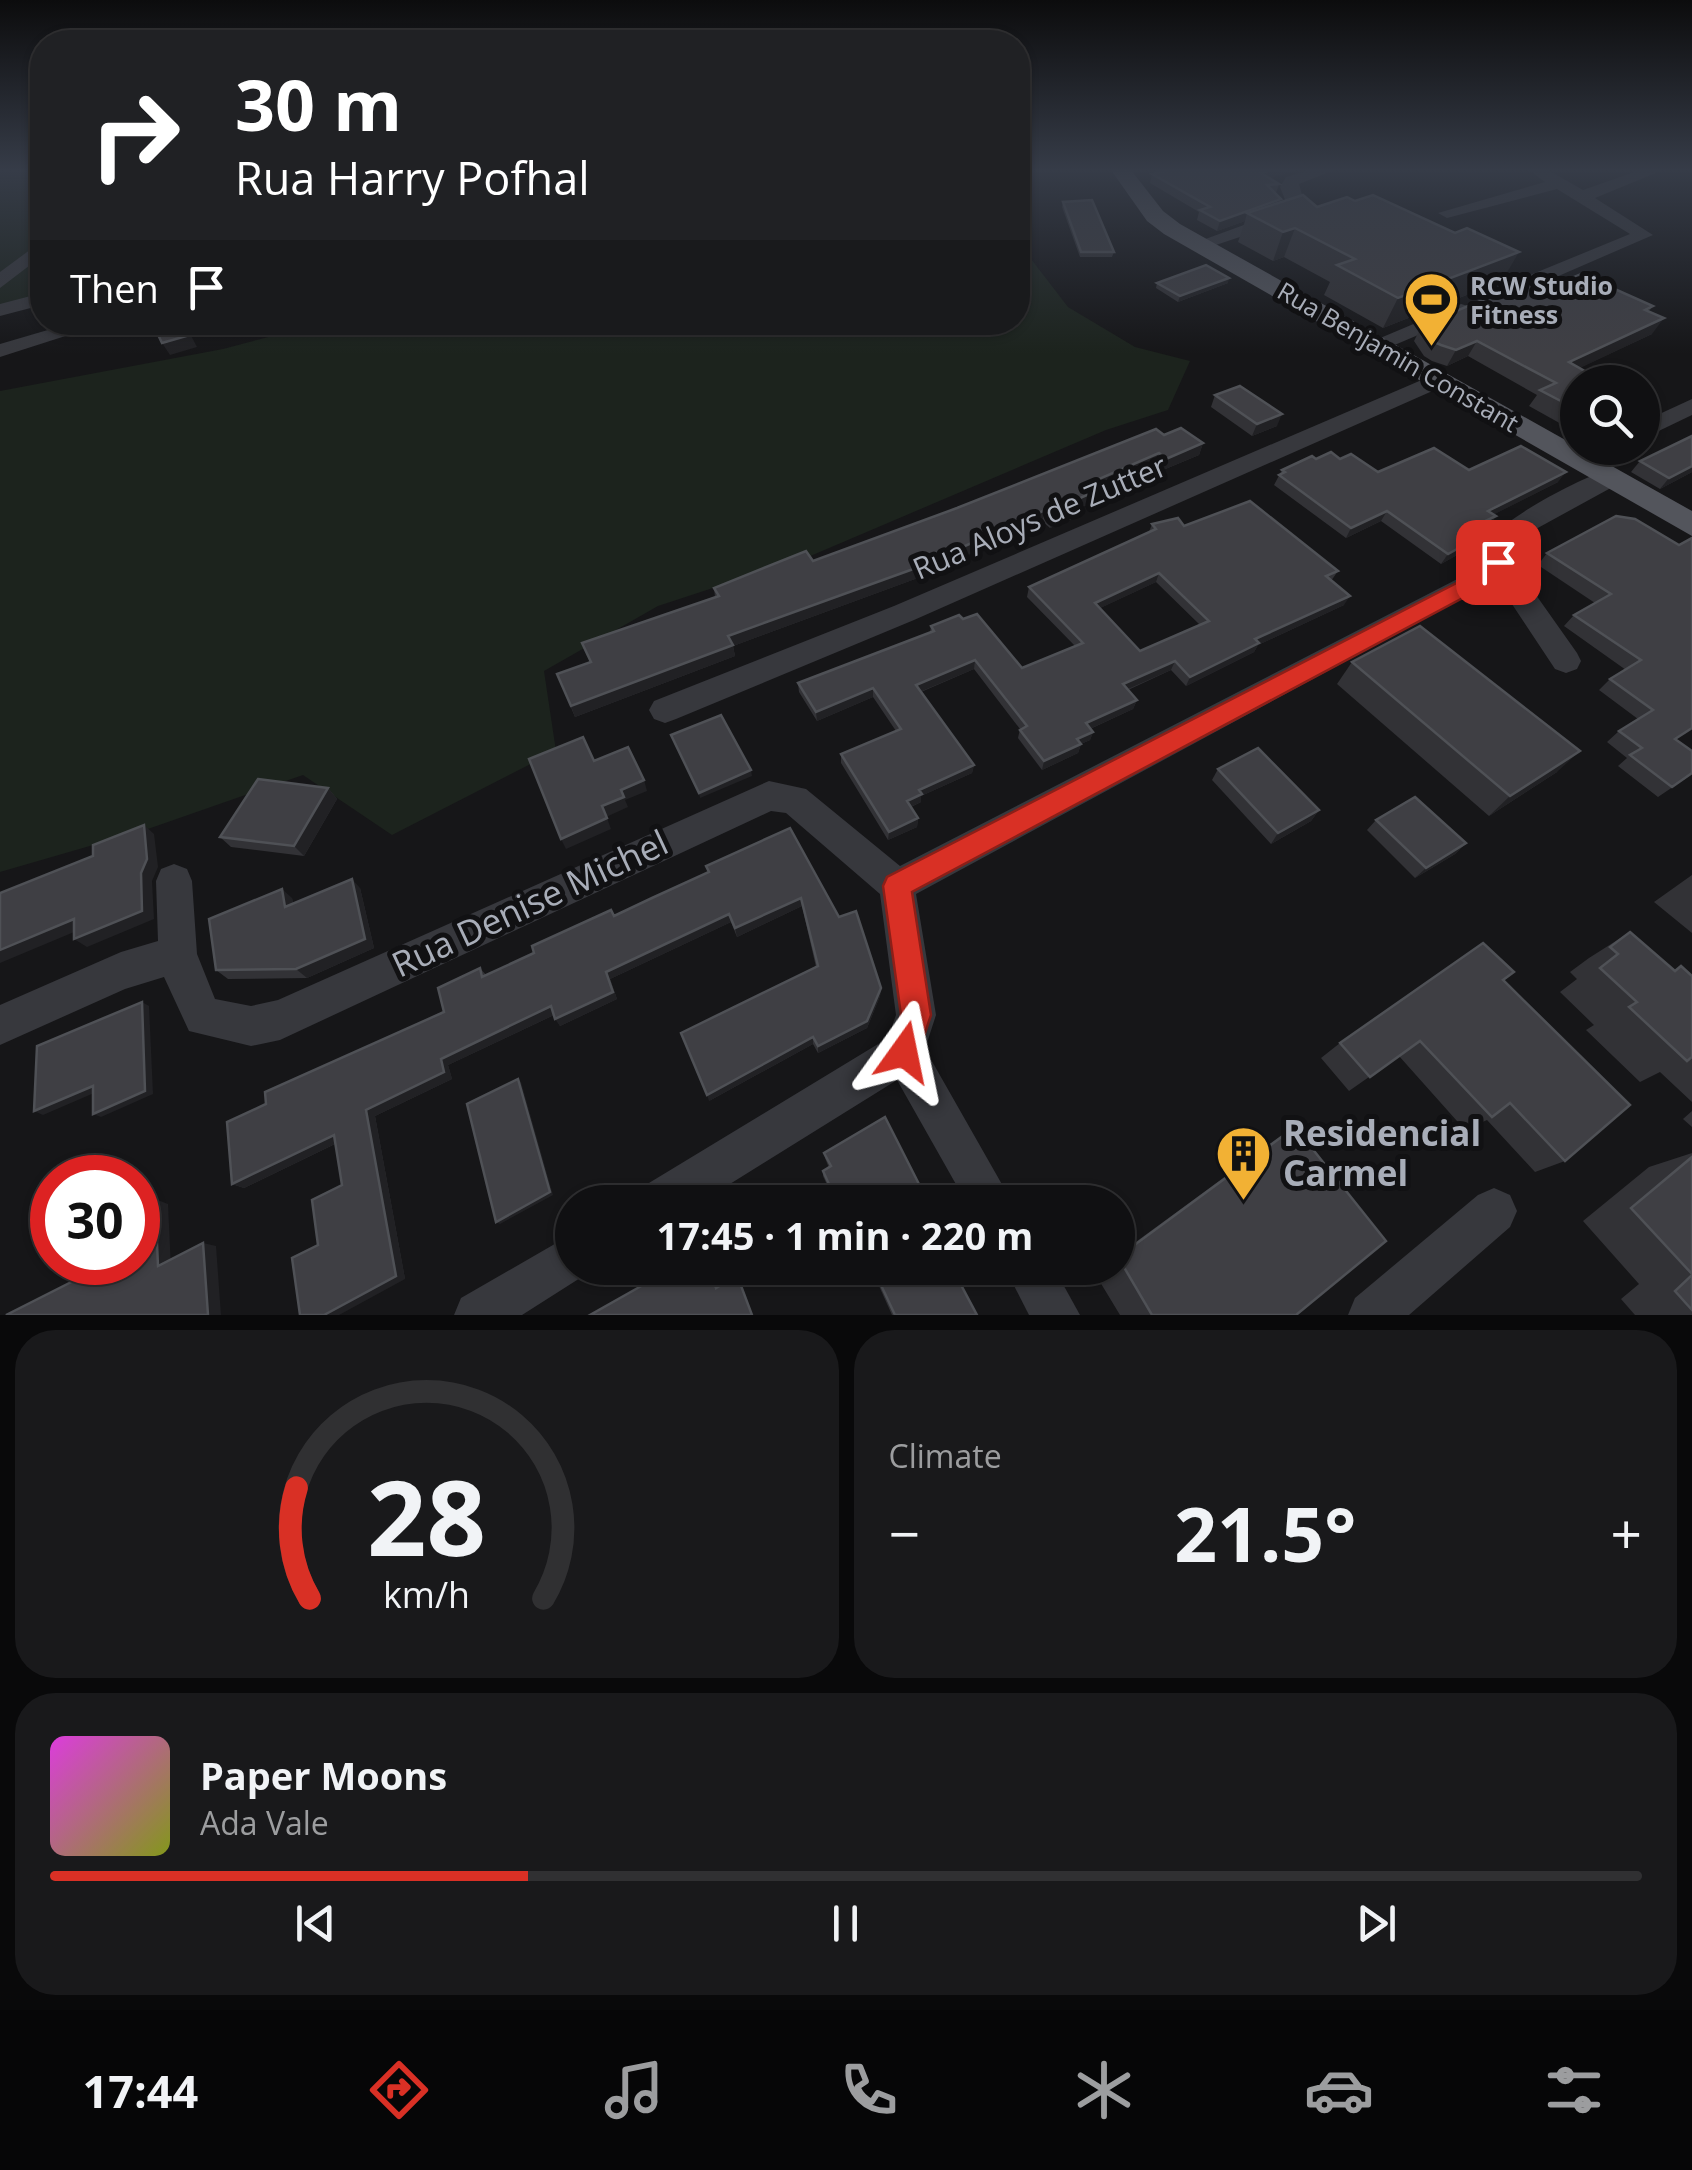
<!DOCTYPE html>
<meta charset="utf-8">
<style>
:root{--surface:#101012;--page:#19191b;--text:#f1f3f6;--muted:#9c9d9f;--line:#303032;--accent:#d93025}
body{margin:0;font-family:"Open Sans",sans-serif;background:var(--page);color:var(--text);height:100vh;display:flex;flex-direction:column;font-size:38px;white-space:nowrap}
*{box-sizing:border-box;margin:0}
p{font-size:32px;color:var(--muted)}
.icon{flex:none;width:55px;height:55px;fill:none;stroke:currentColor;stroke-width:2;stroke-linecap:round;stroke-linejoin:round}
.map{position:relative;height:1315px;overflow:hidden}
.drawer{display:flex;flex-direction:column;gap:15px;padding:15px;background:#09090a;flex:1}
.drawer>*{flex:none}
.top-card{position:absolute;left:30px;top:30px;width:1000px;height:305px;border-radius:40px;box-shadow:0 2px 8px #0004,0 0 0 2px var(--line);background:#202124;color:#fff;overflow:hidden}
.buttons{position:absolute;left:1560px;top:365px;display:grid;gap:20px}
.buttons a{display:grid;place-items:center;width:100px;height:100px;border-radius:50%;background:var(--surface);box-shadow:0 2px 8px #0004,0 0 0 2px var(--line);font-size:50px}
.speed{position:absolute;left:30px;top:1155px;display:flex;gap:20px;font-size:50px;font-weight:700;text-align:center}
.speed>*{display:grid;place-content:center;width:130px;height:130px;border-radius:50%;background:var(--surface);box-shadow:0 2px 8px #0004,0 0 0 2px var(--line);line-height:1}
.speed .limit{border:15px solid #d22;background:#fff;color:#111}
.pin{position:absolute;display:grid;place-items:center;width:85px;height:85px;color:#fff;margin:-42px;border-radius:20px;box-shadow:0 5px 15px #0006}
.me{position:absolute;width:110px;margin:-55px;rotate:12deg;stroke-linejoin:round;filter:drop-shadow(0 0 8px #0008)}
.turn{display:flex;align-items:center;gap:35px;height:210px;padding:0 40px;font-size:45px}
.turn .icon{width:130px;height:130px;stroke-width:2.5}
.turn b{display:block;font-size:70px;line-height:85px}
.then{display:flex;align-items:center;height:95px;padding:0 40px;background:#0003;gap:20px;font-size:38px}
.big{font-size:75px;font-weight:700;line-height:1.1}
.drawer .tile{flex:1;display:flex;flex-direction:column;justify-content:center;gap:15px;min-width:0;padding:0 35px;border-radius:40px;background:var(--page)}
.drawer .dial{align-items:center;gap:0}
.dial svg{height:260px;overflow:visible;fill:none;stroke:var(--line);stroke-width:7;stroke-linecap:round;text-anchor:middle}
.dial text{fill:var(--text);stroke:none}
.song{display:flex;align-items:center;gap:30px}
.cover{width:120px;height:120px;border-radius:15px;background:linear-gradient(135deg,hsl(300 70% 55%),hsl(70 70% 35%))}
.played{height:10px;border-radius:5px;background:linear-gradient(90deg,var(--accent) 30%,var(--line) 30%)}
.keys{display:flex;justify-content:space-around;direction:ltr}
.heat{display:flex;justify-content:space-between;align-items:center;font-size:55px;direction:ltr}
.drawer .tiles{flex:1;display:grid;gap:15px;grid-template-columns:1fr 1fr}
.tile:last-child{grid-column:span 2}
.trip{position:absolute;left:555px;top:1185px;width:580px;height:100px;border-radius:50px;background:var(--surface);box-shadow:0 2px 8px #0004,0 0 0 2px var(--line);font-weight:700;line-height:100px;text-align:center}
.tabs{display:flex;height:160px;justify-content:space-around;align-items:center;background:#060607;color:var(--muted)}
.tabs .icon{width:70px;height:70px}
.tabs .active{color:var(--accent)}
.tabs b{font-size:45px;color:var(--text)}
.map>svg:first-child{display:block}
</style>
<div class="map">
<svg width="1692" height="1315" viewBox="0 0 1692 1315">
<rect width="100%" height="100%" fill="#161618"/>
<!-- green -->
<g fill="#1c231d">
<path d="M0 170H42V293L0 306Z"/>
<path d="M1018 242 1068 307 1135 347 1190 361 1168 410 1106 430 808 557 658 606 544 671 556 751 392 835 303 775 145 830 0 872V391L223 349 321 323 1018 322Z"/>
</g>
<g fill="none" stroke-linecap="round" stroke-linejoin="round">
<!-- minor -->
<g fill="#37383d" fill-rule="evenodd">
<path d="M1310 170H1334L1299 184 1306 209 1294 219 1198 251 1189 245 1282 211 1288 207 1280 187 1286 177Z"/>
<path d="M1529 170H1548L1583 190 1640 170H1663L1595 198 1653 235 1510 297H1496V289L1630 234 1557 189 1447 218 1438 213 1545 182Z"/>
<path d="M42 241V256L0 288V272Z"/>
<path d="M42 293V305L0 316V304Z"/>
<path d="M1461 304 1468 306V314L1385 349H1369L1366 344Z"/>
<path d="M75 322H109L0 357V344Z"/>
<path d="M1438 373 1449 380 1446 385 914 620 676 719 665 723 654 719 649 710 654 701 894 606Z"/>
<path d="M1692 399V415L1642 439V422Z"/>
<path d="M1594 448H1624L1592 468H1574L1571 463Z"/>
<path d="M1609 470 1618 472 1622 478 1618 484 1525 535 1516 546 1512 561 1577 653 1581 661 1577 669 1566 673 1555 669 1496 580 916 894 936 1015 925 1049 1012 1202H966L897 1080 701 1202H638L644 1186 888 1038 896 1015 880 894 786 813 771 811 280 1040 251 1046 189 1031 164 977 125 989 0 1045V1005L121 952 158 941 156 881 161 869 174 864 187 869 192 881 197 954 215 999 251 1006 278 1000 769 781 806 789 900 866 1469 573C1486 558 1484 548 1496 534 1514 513 1582 477 1609 470Z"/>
<path d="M1494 1188 1510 1195 1517 1211 1510 1227 1409 1315H1348L1355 1298 1478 1195Z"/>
<path d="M572 1234V1268H591L588 1273 522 1315H454L461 1298Z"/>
<path d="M1005 1268H1054L1080 1315H1029Z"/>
</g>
<!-- major -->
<path fill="#53555c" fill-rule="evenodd" d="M1111 170H1131L1163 211 1180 224 1692 511V536L1164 234 1147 221Z"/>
</g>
<!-- wall -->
<g fill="#323236" fill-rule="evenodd">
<path d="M1154 170H1296L1270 178 1279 184 1276 193 1281 199 1280 203 1317 207 1502 281 1383 328 1324 295 1330 282 1284 257 1273 261 1238 242 1245 221 1217 231 1197 220 1199 212 1150 183 1152 174 1159 172Z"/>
<path d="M1063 202 1114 252 1112 257H1080L1062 207Z"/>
<path d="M1157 283H1228L1178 302 1156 288Z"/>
<path d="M1555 285 1653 306 1649 311 1652 334 1579 368 1578 382V428L1572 430 1529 406 1537 395 1468 356 1447 366 1432 361 1424 356 1414 341 1422 325Z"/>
<path d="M1215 395 1277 426 1252 436 1211 407Z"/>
<path d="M1164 435 1203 443 1199 455 1163 470 1155 464 1092 491 1094 492 1091 503 1076 510 1074 518 1050 528 1042 521 915 579 733 646 735 656 575 717 557 674 590 662 582 643 715 597 714 588 813 561Z"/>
<path d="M1692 436V472L1660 489 1631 472 1640 461Z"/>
<path d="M1316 459H1340L1378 472 1469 470 1558 482 1494 514 1496 516 1489 526 1485 528 1489 531 1482 541 1441 564 1381 521 1346 538 1274 485 1282 470Z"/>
<path d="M1616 516 1677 740 1692 774 1658 797 1618 766 1627 758 1607 742 1619 731 1638 719 1599 690 1610 679 1626 670 1564 626 1574 615 1595 603 1538 565 1547 553Z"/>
<path d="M1152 524 1184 526 1338 571 1331 581 1344 605 1258 645 1254 652 1186 686 1171 670 1128 690 1137 700 1133 709 1090 729 1093 732 1090 740 1081 744 1078 753 1042 770 1018 738 1020 729 974 669 921 692 974 765 972 773 921 796V802L911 807 918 818 917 827 888 840 841 763V754L896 731 873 697 817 721 799 692 798 683 930 632 931 626 963 619 1022 668 1075 646 1027 597 1029 587 1149 532ZM1156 582 1200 625 1140 651 1100 608Z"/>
<path d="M1352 662 1557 772 1489 816 1337 684Z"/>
<path d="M1218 769 1319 810 1311 821 1271 844 1212 780Z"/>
<path d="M328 788 337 799 304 856 231 847 220 837Z"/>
<path d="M1376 820 1466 843 1455 854 1415 878 1367 830Z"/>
<path d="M706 866 839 917 881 988 880 996 867 1028 818 1053 813 1044 709 1101 816 967 802 906 737 937 731 922 610 979 617 999 560 1026 554 1015 448 1065 452 1079 375 1116 405 1279 318 1245 342 1185 335 1144 244 1188 232 1184 266 1104 444 1012 480 968 486 975 708 873Z"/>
<path d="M1692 875V933L1654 902Z"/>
<path d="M360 888 374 948 307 978 228 979 216 970 292 898 293 904Z"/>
<path d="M1630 932 1674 971 1681 966 1692 976V1102L1660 1072 1640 1082 1586 1030 1594 1025 1560 992 1577 979 1570 972 1589 958Z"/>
<path d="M1503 980 1565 1161 1535 1172 1487 1120 1465 1130 1399 1056 1349 1091 1321 1058 1340 1043Z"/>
<path d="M1692 1111V1127L1683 1119Z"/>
<path d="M1295 1127 1296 1315H1120L1094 1272 1100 1268H1118V1255L1260 1151Z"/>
<path d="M824 1153 925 1202H835L823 1176V1171L829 1168 825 1158Z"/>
<path d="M1692 1153V1315H1635L1621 1299 1639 1284 1583 1221 1649 1167Z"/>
<path d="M871 1268H952L977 1315H892Z"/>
</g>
<!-- shaded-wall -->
<g fill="#212124">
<path d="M1272 170H1296L1258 182 1261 173Z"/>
<path d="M1281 199 1278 208 1247 213 1245 221 1217 231 1220 221Z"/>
<path d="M1295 228 1284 257 1273 261 1283 232Z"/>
<path d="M1519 252 1502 281 1383 328 1398 298Z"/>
<path d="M1229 278 1228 283 1178 302 1180 296Z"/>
<path d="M1664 318 1652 334 1559 378 1569 362Z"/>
<path d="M184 322 197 347 170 355 162 343Z"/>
<path d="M1477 341 1468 356 1447 366 1456 350Z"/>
<path d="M1282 414 1277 426 1252 436 1257 424Z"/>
<path d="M1203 443 1199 455 1163 470 1166 459Z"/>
<path d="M1159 453 1155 464 1082 496 1085 485Z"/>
<path d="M1692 466V472L1660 489 1669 478Z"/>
<path d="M1566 472 1558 482 1481 521 1488 511Z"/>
<path d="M1094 492 1091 503 1076 510 1074 518 1050 528 1053 517 1071 502Z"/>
<path d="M1045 510 1042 521 915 579 733 646 735 656 575 717 571 706 728 636Z"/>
<path d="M1387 511 1381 521 1346 538 1351 528Z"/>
<path d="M1496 516 1489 526 1472 534 1479 524Z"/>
<path d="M1489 531 1482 541 1441 564 1448 554Z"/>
<path d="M1159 573 1156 582 1092 612 1095 603Z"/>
<path d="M1350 596 1344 605 1258 645 1254 652 1186 686 1190 677 1255 639Z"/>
<path d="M975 660 974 669 915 694 916 685Z"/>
<path d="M1175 661 1171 670 1119 693 1123 684Z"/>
<path d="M873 688V697L817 721 816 712Z"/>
<path d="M1137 700 1133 709 1083 732 1086 723Z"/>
<path d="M1093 732 1090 740 1081 744 1078 753 1042 770 1044 761 1077 739Z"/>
<path d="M1580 751 1557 772 1489 816 1510 796Z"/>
<path d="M974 765 972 773 921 796V802L906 809 907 801 919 790Z"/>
<path d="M751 770 752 776 700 798 699 793Z"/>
<path d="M644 780 647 791 625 800 628 807 606 817 602 806 621 790Z"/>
<path d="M328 788 337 799 304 856 294 846Z"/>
<path d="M1319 810 1311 821 1271 844 1278 833Z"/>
<path d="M607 818 611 829 566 849 561 839Z"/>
<path d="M918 818 917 827 888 840 889 832Z"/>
<path d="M144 825 154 834 158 867 152 881 154 919 87 947 74 939 141 873Z"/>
<path d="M1466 843 1455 854 1415 878 1426 868Z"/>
<path d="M352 879 360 888 374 948 307 978 296 969Z"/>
<path d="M282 889 292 898 296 917 285 907Z"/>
<path d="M801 898 802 906 737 937 735 928Z"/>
<path d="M729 914 731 922 610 979 617 999 560 1026 555 1019 606 972Z"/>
<path d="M74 919 86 927 0 963V950Z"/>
<path d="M881 988 880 996 867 1028 818 1053V1046Z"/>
<path d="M142 1002 149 1006 153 1094 101 1117 93 1114Z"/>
<path d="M551 1006 556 1014 448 1065 452 1079 375 1116 405 1279 339 1315H324L366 1110 441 1059Z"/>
<path d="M813 1037V1044L709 1101 707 1095Z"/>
<path d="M518 1079 521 1082 553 1195 500 1224 496 1222Z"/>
<path d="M93 1086 101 1090 43 1115 34 1111Z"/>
<path d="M334 1135 343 1140 244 1188 232 1184Z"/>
<path d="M155 1199 168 1204 171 1269 158 1266Z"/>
<path d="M203 1243 216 1246 221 1315H208Z"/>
</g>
<!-- building -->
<g fill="#3f3f44" stroke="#4f5156" stroke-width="2.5" fill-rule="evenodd">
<path d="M1169 170H1272L1261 173 1279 184 1267 185 1281 199 1220 221 1200 210 1210 207 1152 174Z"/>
<path d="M1303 195 1317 207 1347 197 1355 201 1373 195 1455 233 1467 228 1519 252 1398 298 1337 265 1355 259 1295 228 1283 232 1247 213Z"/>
<path d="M1092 200 1114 252H1081L1063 202Z"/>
<path d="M1206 265 1229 278 1180 296 1157 283Z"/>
<path d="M1581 274 1653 306 1645 310 1664 318 1569 362 1604 382H1578V410L1540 390 1556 383 1477 341 1456 350 1441 345 1432 341 1422 325 1536 278 1555 285Z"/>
<path d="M152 322H183L190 335 162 343Z"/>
<path d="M1240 386 1282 414 1257 424 1215 395Z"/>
<path d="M1181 428 1203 443 1166 459 1159 453 1085 485 1094 492 1071 502 1077 507 1053 517 1045 510 916 568 728 636 733 645 571 706 557 674 591 662 582 643 719 596 714 588 806 551 813 561 957 508 1156 429 1164 435Z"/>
<path d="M1692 436V466L1669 478 1640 461Z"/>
<path d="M1521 446 1566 472 1488 511 1496 516 1479 524 1489 531 1448 554 1387 511 1351 528 1279 475 1285 472 1282 470 1312 456 1316 459 1331 452 1340 459 1351 454 1378 472 1434 448 1469 470Z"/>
<path d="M1250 501 1338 571 1326 576 1350 596 1255 639 1259 643 1190 677 1175 661 1123 684 1137 700 1086 723 1093 732 1077 739 1081 744 1044 761 1020 730 1027 726 975 660 916 685 974 765 919 790 922 794 907 801 918 818 889 832 841 754 901 729 873 688 816 712 798 683 934 631 931 626 959 615 963 619 977 614 1022 668 1083 643 1029 587 1156 529 1152 524 1178 518 1184 526ZM1159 573 1209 621 1140 651 1095 603Z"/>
<path d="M1616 516 1635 519 1679 545 1692 538V728L1675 739 1692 751V773L1672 787 1630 755 1642 748 1619 731 1653 710 1610 679 1641 660 1574 615 1611 594 1547 553Z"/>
<path d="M1420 626 1580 751 1510 796 1352 662Z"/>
<path d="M721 715 751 770 699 793 671 735Z"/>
<path d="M583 737 594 761 628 747 644 780 621 790 624 797 602 806 607 818 561 839 529 759Z"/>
<path d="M1258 748 1319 810 1278 833 1218 769Z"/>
<path d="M258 779 328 788 294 846 220 837Z"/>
<path d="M1415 797 1466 843 1426 868 1376 820Z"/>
<path d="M144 825 147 859 141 873 142 911 74 939V919L0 950V893L93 856V845Z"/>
<path d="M790 828 839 917 856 911 881 988 867 1021 818 1046 813 1037 707 1095 681 1033 818 966 801 898 735 928 729 914 606 972 613 992 555 1019 551 1006 441 1059 444 1072 366 1110 396 1276 324 1315H300L292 1258 318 1245 312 1200 342 1185 334 1135 232 1184 227 1122 266 1104 265 1092 444 1012 438 988 480 968 482 977 534 953 532 946 611 910 614 916 652 898 709 872 706 866Z"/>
<path d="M352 879 365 939 296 969 216 970 209 919 282 889 285 907Z"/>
<path d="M1630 932 1675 971 1681 966 1692 976V1057L1687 1061 1629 1007 1637 1002 1600 968 1618 954 1610 947Z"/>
<path d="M1483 943 1514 972 1503 980 1630 1105 1565 1161 1510 1103 1492 1117 1420 1041 1370 1077 1340 1043Z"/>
<path d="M142 1002 145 1091 93 1114V1086L34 1111 37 1046Z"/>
<path d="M518 1079 550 1192 496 1222 467 1104Z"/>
<path d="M885 1117 926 1198 919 1202H837L823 1171 831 1166 824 1153Z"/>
<path d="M1295 1127 1386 1241 1296 1315H1152L1118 1257Z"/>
<path d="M1692 1157V1274L1631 1208Z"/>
<path d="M155 1199 158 1266 203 1243 208 1315H6L91 1272V1262H138V1208Z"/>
<path d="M663 1268H709L716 1288 737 1275 752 1315H590L643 1285 641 1280Z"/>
<path d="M873 1268H952L977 1315H895Z"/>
<path d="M1692 1275V1310L1675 1291Z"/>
</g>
<!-- sky -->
<linearGradient id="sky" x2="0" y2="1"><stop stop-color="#0c0c0d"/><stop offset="0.48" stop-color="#363c48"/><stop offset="1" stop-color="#363c48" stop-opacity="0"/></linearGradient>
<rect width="1692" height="354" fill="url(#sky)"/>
<!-- route -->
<path fill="#d93025" stroke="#8d1f18" stroke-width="2.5" d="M1498 554 1508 562 1487 585 912 892 931 1015 915 1063 904 1067 894 1063 889 1052 901 1015 883 886 887 877 1472 575Z"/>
<!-- icons -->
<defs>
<symbol id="stadium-pin" viewBox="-11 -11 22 30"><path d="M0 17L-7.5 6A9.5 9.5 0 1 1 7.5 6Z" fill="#f2b134" stroke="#111113"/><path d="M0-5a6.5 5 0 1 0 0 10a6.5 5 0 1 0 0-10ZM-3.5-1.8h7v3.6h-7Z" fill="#111"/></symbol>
<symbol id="building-pin" viewBox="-11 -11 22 30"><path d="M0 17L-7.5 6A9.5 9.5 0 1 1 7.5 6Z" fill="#f2b134" stroke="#111113"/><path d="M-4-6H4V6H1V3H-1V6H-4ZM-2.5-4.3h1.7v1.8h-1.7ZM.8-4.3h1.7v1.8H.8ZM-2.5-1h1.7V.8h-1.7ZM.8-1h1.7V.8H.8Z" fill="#111"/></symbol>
</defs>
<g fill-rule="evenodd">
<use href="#stadium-pin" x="1400" y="268" width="63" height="86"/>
<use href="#building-pin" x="1212" y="1122" width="63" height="86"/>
</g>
<g text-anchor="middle" stroke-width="10" stroke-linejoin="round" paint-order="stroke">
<!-- far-poi labels -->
<g font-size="25" font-weight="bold" fill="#a8adb8" stroke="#111113" text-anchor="start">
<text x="1470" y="295">RCW Studio<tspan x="1470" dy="29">Fitness</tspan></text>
</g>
<!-- far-street labels -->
<g font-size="25" fill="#a8adb8" stroke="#111113">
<text transform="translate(1398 357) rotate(30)" y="9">Rua Benjamin Constant</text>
</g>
<!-- street labels -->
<g font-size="30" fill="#a8adb8" stroke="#111113">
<text transform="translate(1040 518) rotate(-23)" y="10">Rua Aloys de Zutter</text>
</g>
<!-- near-street labels -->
<g font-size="35" fill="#a8adb8" stroke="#111113">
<text transform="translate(530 904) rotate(-25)" y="12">Rua Denise Michel</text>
</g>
<!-- near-poi labels -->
<g font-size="35" font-weight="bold" fill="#a8adb8" stroke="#111113" text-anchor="start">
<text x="1283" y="1146">Residencial<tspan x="1283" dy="40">Carmel</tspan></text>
</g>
</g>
</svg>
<div class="buttons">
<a><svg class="icon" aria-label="search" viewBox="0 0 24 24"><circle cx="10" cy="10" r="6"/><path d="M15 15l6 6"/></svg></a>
</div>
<div class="speed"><div class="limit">30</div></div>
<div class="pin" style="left:1498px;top:562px;background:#d93025"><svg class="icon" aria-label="arrive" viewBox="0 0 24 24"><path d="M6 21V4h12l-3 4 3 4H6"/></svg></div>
<svg class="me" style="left:904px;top:1052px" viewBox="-20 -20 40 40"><path d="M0-17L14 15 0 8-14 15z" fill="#d93025" stroke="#fff" stroke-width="4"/></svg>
<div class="trip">17:45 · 1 min · 220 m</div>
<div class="top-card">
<div class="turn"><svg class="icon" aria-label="right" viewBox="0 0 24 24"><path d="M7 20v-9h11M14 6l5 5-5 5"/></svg><div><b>30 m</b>Rua Harry Pofhal</div></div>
<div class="then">Then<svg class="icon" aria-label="arrive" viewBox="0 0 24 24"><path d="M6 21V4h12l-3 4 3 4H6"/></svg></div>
</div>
</div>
<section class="drawer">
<div class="tiles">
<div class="tile dial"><svg viewBox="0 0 100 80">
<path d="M14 69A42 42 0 1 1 86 69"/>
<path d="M14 69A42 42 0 0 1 10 35" stroke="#d93025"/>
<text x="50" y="56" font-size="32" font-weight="700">28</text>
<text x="50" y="72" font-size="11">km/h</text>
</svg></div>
<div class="tile"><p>Climate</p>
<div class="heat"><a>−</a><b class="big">21.5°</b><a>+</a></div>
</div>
<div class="tile">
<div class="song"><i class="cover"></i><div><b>Paper Moons</b><p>Ada Vale</p></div></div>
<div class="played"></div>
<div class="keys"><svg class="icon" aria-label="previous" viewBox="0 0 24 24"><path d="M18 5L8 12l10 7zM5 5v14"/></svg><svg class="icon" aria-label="pause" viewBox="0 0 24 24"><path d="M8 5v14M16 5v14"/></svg><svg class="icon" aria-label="next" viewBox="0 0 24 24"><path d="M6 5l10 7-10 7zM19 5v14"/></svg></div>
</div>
</div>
</section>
<nav class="tabs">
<b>17:44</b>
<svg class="icon active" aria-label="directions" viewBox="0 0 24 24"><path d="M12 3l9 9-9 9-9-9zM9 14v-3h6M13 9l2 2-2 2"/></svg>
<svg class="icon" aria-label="music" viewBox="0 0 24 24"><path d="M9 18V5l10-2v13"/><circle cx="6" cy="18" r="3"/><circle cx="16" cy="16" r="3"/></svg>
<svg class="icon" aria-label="phone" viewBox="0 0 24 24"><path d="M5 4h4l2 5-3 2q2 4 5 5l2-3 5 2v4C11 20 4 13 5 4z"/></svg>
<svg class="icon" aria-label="climate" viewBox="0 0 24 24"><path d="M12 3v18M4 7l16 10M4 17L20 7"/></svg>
<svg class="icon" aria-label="car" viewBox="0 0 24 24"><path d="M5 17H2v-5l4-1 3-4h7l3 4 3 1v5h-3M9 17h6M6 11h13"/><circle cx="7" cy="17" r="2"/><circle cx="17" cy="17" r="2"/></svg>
<svg class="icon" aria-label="filters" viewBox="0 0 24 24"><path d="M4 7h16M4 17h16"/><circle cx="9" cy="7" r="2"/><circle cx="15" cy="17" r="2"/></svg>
</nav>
